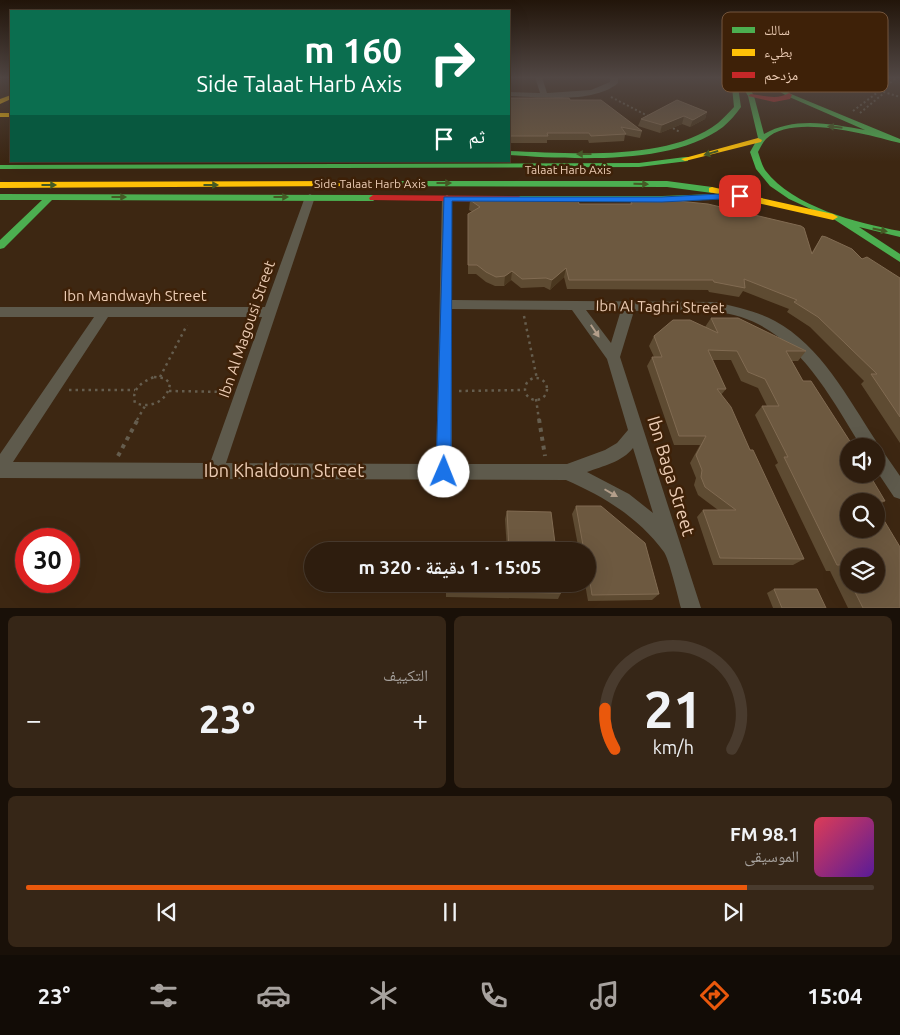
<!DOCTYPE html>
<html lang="ar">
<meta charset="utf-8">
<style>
:root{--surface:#2e1d0e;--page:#362617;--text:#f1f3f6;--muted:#a7a29e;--line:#493b2e;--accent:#ea580c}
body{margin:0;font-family:Ubuntu,"Noto Naskh Arabic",sans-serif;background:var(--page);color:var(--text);direction:rtl;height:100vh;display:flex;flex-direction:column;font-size:19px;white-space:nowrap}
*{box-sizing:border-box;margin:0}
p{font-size:16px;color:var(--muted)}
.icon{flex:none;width:28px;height:28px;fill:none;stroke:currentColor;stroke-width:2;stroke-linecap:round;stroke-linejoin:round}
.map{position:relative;height:608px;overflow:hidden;direction:ltr}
.side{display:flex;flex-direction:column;gap:8px;padding:8px;background:#191008;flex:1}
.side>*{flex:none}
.hud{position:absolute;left:10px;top:10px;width:500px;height:152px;border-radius:0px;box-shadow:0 5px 20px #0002,0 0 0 1px var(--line);direction:rtl;background:#0b6e4f;color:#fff;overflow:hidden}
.tools{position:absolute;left:840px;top:438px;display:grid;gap:10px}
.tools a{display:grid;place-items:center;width:45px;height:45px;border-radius:50%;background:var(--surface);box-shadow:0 5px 20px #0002,0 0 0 1px var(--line);font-size:25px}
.speed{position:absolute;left:15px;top:528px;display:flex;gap:10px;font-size:25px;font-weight:700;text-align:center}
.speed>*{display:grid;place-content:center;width:65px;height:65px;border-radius:50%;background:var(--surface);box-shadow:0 5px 20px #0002,0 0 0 1px var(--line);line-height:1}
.speed .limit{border:8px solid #d22;background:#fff;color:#111}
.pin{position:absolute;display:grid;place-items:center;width:42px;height:42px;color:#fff;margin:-21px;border-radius:10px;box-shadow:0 2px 8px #0006}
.me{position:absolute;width:55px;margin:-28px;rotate:1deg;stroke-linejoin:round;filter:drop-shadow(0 0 4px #0008)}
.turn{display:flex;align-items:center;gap:18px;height:105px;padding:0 25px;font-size:22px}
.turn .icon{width:65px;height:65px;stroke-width:2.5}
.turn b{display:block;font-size:35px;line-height:42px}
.then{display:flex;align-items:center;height:48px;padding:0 25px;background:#0003;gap:10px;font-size:19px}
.big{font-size:38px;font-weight:700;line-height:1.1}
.side .widget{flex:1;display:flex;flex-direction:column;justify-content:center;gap:8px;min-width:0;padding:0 18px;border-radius:8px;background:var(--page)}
.side .dial{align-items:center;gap:0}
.dial svg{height:130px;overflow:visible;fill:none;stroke:var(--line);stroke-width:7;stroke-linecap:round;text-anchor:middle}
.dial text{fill:var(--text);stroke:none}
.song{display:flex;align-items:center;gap:15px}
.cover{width:60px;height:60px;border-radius:8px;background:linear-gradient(135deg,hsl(350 70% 55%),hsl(270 70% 35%))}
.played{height:5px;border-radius:2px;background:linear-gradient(90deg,var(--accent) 85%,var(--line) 85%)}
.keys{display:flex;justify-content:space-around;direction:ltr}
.heat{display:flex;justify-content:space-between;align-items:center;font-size:28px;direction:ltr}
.side .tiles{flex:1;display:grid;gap:8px;grid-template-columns:1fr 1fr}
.widget:last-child{grid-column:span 2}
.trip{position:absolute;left:304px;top:542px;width:292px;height:50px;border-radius:25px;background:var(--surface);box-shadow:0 5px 20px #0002,0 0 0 1px var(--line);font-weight:700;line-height:50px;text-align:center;direction:rtl}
.tabs{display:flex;height:80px;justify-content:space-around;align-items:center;background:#120c06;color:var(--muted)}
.tabs .icon{width:35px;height:35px}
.tabs .current{color:var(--accent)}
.tabs b{font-size:22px;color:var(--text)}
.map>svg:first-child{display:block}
</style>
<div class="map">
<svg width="900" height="608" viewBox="0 0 900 608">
<rect width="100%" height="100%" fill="#3d2712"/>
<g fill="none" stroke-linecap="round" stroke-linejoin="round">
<!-- path-far2 -->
<g stroke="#655d4e" stroke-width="2" stroke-dasharray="2 2.5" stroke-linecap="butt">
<path d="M836 77 900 97"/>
<path d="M880 92 897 77"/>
<path d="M611 97 648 116"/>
<path d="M853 111 878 92"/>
<path d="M860 113 884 93"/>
<path d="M669 126 680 132"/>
</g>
<!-- path-far1 -->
<g stroke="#655d4e" stroke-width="2.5" stroke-dasharray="2.5 4" stroke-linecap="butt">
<path d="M524 316 537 379"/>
<path d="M154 377 164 378 170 383C168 401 151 409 135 403 131 389 142 382 154 377Z"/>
<path d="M160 377 187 325"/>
<circle cx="536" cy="389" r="11"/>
<path d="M69 390H135"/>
<path d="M169 391 228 392"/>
<path d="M459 391 524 390"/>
<path d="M536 399 539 420"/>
<path d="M137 420 145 406"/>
</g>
<!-- path -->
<g stroke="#655d4e" stroke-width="4" stroke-dasharray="4 5" stroke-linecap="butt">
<path d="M539 419 545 456"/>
<path d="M118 456 138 419"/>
</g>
<!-- street -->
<g fill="#5e5a4c" fill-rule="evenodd">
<path d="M535 77H542L547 93 591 90 610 82V77H618V83C594 104 539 97 509 96V92L540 93Z"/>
<path d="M310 194 315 197 226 463 436 464 442 198 447 195 452 198V300L716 302C736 307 756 311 775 321 821 346 848 398 876 441L877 448 882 450 900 476V499L894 497 876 470V446H861C826 390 790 318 715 312 688 309 661 311 634 311L620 357 701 608H681C678 597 669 559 664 552 639 518 605 497 566 480L0 478V454L94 317H0V307H265L305 197ZM452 309 572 310 607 359 628 430 617 443 605 450 567 464H452ZM586 310H621L611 343ZM108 317H262L210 463 13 462ZM633 448 653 513 629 494 587 472C603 466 622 462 633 448Z"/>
</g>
<!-- fast -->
<g fill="#4caf50" fill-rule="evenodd">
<path d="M725 77H731L738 87 741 107C736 114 730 121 723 127 671 166 571 159 509 155V151C570 153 668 162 718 123 724 118 729 112 734 107L732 87Z"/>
<path d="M737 77H743L754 96 764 134C795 116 832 124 865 130L787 96 755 77H763L791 94 900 139V143C869 135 792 113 766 139 763 142 760 148 758 152 760 158 762 165 765 170 793 207 857 223 900 231V237L859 227 900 254V262L835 220 789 199 770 186 756 169 750 152 758 138 748 96Z"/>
<path d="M685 157H688V161L639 167 0 169V165L639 163Z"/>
<path d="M349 181H667L712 187 716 190 712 193 667 187 346 186V182Z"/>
<path d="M740 193 743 194V198L662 202H519L515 199 519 196H662Z"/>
<path d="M0 194 373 195 377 198 373 201 52 200 4 248 0 249V240L42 200H0Z"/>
</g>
<!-- slow -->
<g fill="#ffc107" fill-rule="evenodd">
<path d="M11 95V99L0 104V99Z"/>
<rect x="0" y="113" width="11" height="4"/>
<path d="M758 138 762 140 761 142 685 161 681 159Z"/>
<path d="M349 181 352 182V186L0 188V182Z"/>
<path d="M712 187 833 214 838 217 833 220 709 192V188Z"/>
</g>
<!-- jam -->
<g fill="#c62828" fill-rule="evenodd">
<path d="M789 93 792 95 790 99 774 102 748 96 751 94C765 96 778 100 789 93Z"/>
<path d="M373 195 519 196 523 199 519 202 370 200 369 198Z"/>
</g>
</g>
<!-- wall -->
<g fill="#5e4b32" fill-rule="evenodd">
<path d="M509 98 642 131 640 138 625 135 624 141 589 143 588 140H547V143H509Z"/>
<path d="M707 112 705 119 690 127 682 124 660 133 638 126 641 119Z"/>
<path d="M470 200 579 204H630L631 201 812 252 822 236 862 259 900 278V443L861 384 864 381 810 327 787 312 789 309 743 291 739 297 709 292 708 290 567 289 564 277 550 290 544 287 521 288 511 280 504 286H495L486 282 476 274H468V214L472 212 469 210Z"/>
<path d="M711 318 806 351 798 361H792L803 381 885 501 876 507V501H849L900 608H848L830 571H826L775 465 778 463 755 415 762 406H767L758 388 741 381 731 360H712L726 389 721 395 750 450 804 559 793 565H713L697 517 703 510H718L698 495 694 485 696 478 690 463 700 445H674L647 366 652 357H654L649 346 654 336 705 327ZM849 556 876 584H849Z"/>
<path d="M576 506 659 594 652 600 588 601 585 584H588V551H579L572 514Z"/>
<path d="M507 511 556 551 507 550 505 519Z"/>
<path d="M446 584 561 593 558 599 446 597Z"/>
<path d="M774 589 826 608H773L767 593Z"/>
</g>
<!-- shaded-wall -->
<g fill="#4a371f">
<path d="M707 112 705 119 690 127 693 120Z"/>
<path d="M684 116 682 124 660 133 662 125Z"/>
<path d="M566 268 564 277 550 290 552 280Z"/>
<path d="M512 271 511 280 504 286 505 276Z"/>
</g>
<!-- building -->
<g fill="#6d5940" stroke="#816b52">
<path d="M509 98H569L570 100H601L642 131 621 127 626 134 591 136 589 133H547L548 136H509Z"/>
<path d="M677 100 707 112 693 120 684 116 662 125 641 119Z"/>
<path d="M470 200H578L579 204H632L631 201H678L708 204 801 226 804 228 812 254 822 236 826 237 852 249 862 259 867 257 900 278V417L871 374H877L818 317 794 302 797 300 744 279 745 288 714 282 713 280H569L566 268 552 280 546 278 522 279 512 271 505 276 496 277 486 272 477 265H468V214L480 207Z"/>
<path d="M711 318H738L806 351H786L803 381H811L853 446H849V474H869L885 501H849V529H876V507L900 547V608H863L851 584H876V556H849V579L841 565H837L784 457H788L762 406H779L765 379 748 372 737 351 708 350 726 389H717L731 407 750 450H753L804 559 720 558 703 510H736L705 487 701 477 702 470 696 455 706 436H679L652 357H662L654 336 673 320H690L718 333Z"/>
<path d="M576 506H601L645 543 659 594 592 595 588 569V551H584Z"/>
<path d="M507 511 551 512 556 551H447V549L509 550Z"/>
<path d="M446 584H560L561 593 446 591Z"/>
<path d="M774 589H817L826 608H782Z"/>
</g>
<!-- one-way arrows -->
<defs><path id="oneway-solid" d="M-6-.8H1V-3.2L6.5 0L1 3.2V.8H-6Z" transform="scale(1.25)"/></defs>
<g fill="#445a25">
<use href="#oneway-solid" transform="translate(835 127) rotate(-174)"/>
<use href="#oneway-solid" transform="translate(711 153) rotate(164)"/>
<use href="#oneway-solid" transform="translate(584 154) rotate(-180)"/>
<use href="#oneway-solid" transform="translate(444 183)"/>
<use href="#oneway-solid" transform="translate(641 184) rotate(1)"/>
<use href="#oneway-solid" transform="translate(49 185)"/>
<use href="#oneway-solid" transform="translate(211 185)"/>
<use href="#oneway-solid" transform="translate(119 197)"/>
<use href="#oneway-solid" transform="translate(281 197)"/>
<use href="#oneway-solid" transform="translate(880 230) rotate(12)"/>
</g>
<g fill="#b39e8a">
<use href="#oneway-solid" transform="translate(595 331) rotate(56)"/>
<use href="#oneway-solid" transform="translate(611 493) rotate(30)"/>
</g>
<!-- sky -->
<linearGradient id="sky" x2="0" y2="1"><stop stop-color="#22150a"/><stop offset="0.48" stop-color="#514744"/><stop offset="1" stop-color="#514744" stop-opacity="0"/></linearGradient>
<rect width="900" height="162" fill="url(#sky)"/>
<!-- route -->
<path fill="#1a73e8" stroke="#114b97" d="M740 193 745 196 743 198 662 202 452 201 451 472 449 477 444 479 438 477 436 472 444 197H662Z"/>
<g text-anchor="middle" stroke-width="5" stroke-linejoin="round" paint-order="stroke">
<!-- far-street labels -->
<g font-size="12" fill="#ecccb4" stroke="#3e2108">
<text x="568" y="174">Talaat Harb Axis</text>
<text x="370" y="188">Side Talaat Harb Axis</text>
</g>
<!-- street labels -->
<g font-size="15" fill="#ecccb4" stroke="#3e2108">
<text x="135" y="301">Ibn Mandwayh Street</text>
<text transform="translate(660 307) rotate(1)" y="5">Ibn Al Taghri Street</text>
<text transform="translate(247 329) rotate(-71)" y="5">Ibn Al Magousi Street</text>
</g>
<!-- near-street labels -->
<g font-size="18" fill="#ecccb4" stroke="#3e2108">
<text x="284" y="477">Ibn Khaldoun Street</text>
<text transform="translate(671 476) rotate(73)" y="6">Ibn Baga Street</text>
</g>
</g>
<!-- legend -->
<rect x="722" y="12" width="166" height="80" rx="8" fill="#3e2108" stroke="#72543c" stroke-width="1"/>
<rect x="732" y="27" width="23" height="6" fill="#4caf50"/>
<rect x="732" y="49" width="23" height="7" fill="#ffc107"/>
<rect x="732" y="72" width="23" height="6" fill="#c62828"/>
<g font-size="14" fill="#ecccb4">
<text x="764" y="35">سالك</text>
<text x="764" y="57">بطيء</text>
<text x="764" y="80">مزدحم</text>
</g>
</svg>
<div class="tools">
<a><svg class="icon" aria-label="sound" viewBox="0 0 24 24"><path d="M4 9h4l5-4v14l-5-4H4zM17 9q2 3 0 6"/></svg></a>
<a><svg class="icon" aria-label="search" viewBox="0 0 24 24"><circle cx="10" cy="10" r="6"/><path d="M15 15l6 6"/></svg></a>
<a><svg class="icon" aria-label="layers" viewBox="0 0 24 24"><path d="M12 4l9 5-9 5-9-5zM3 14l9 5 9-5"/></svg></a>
</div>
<div class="speed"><div class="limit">30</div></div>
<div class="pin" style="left:740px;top:196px;background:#d93025"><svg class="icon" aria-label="arrive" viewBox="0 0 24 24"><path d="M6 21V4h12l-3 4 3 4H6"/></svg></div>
<svg class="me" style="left:444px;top:472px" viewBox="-20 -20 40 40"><circle r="19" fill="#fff"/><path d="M0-13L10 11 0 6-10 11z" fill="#1a73e8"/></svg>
<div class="trip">15:05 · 1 دقيقة · 320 m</div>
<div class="hud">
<div class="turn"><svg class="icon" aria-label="right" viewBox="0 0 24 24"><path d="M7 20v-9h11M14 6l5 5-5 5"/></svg><div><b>160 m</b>Side Talaat Harb Axis</div></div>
<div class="then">ثم<svg class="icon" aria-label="arrive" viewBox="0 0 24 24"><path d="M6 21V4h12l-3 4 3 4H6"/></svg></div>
</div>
</div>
<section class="side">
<div class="tiles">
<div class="widget dial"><svg viewBox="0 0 100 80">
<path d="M14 69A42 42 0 1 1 86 69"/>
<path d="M14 69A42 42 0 0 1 8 44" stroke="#ea580c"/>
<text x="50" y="56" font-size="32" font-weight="700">21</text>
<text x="50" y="72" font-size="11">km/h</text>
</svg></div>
<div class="widget"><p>التكييف</p>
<div class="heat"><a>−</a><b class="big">23°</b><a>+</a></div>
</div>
<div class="widget">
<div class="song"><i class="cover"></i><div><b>98.1 FM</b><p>الموسيقى</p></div></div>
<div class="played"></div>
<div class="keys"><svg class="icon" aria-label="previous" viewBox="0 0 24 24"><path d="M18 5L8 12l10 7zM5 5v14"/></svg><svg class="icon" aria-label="pause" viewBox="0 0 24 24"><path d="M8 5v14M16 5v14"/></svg><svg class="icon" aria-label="next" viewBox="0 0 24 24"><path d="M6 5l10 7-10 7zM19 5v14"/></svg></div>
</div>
</div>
</section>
<nav class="tabs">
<b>15:04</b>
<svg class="icon current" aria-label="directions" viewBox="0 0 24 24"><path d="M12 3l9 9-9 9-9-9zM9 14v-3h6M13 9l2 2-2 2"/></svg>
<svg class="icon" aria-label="music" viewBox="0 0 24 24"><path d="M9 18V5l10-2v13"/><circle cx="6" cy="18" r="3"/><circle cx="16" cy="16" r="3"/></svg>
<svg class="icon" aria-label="phone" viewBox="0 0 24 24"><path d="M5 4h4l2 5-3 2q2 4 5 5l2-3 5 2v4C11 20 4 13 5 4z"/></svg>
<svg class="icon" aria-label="climate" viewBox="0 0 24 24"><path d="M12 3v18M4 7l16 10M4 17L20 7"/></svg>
<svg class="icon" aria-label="car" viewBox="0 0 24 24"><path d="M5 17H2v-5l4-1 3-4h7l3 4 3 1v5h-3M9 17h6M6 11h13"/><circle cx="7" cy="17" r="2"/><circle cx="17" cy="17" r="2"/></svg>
<svg class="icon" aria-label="filters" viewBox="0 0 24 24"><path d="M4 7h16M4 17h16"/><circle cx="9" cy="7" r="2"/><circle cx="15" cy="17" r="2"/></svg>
<b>23°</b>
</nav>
